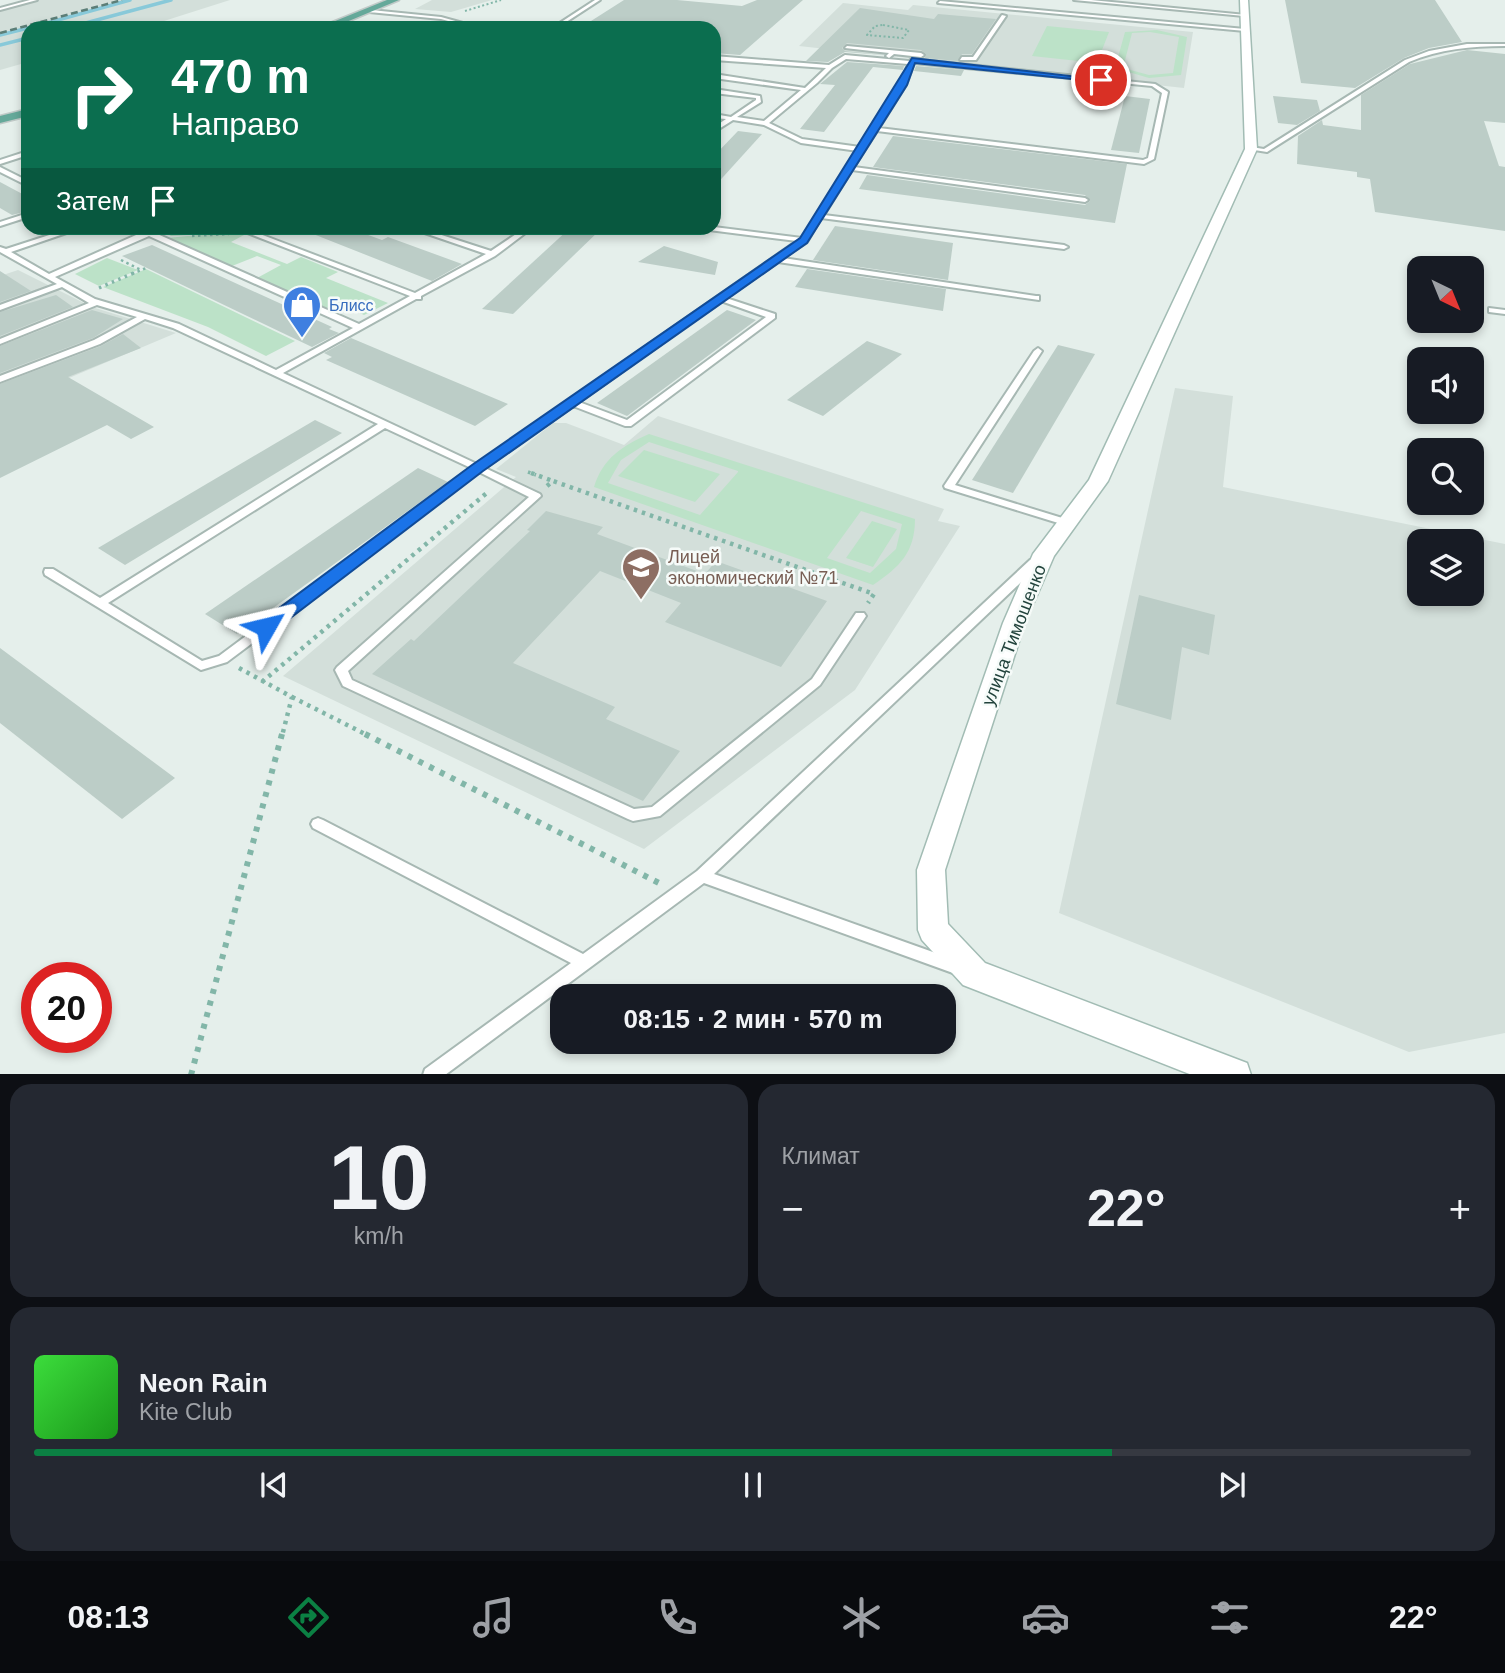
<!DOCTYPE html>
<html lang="ru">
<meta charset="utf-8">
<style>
:root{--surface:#171b24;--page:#242831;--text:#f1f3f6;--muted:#9ea1a6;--line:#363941;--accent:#0b8043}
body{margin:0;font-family:Helvetica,sans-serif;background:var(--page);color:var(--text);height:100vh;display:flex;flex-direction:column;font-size:26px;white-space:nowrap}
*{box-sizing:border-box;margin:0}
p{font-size:23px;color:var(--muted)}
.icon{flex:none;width:38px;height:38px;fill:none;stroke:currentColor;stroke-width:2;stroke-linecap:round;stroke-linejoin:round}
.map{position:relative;height:1074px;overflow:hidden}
.drawer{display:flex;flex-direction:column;gap:10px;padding:10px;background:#0d0f14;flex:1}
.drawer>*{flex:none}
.hud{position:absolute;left:21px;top:21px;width:700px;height:214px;border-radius:21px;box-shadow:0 4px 10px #0003;background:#0b6e4f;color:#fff;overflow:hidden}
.needle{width:46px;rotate:137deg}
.controls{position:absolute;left:1407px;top:256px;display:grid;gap:14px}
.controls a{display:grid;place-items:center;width:77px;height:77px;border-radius:14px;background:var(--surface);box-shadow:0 4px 10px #0003;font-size:35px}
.speed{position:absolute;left:21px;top:962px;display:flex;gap:14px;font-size:35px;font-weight:700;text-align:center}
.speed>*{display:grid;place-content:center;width:91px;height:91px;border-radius:50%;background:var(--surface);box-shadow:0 4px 10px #0003;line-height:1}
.speed .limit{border:10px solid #d22;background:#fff;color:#111}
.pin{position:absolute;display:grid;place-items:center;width:60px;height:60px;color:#fff;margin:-30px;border:4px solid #fff;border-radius:50%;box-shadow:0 2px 7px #0007}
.me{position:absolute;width:77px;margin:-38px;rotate:53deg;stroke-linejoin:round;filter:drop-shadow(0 0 5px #0008)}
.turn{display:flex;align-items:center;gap:24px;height:147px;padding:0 35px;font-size:32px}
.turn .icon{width:91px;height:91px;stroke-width:2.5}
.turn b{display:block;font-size:49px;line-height:60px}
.then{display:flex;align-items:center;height:66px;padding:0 35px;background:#0003;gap:14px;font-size:26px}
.big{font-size:52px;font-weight:600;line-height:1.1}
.drawer .tile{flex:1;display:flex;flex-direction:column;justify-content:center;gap:10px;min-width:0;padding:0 24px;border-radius:21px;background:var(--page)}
.drawer .dial{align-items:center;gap:0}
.dial b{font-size:91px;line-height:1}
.song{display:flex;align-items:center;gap:21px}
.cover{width:84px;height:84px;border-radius:10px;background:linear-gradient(135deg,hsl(120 70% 55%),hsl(120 70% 35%))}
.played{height:7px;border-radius:4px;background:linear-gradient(90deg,var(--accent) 75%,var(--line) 75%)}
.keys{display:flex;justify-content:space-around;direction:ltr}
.heat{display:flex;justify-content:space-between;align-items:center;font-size:38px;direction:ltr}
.drawer .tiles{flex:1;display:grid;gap:10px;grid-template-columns:1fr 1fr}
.tile:last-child{grid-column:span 2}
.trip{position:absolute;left:550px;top:984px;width:406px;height:70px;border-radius:21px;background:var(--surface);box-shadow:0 4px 10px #0003;font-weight:600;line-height:70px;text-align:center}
.tabs{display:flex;height:112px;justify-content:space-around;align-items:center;background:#090b0e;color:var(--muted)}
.tabs .icon{width:49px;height:49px}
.tabs .active{color:var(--accent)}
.tabs b{font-size:32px;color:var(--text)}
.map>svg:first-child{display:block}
</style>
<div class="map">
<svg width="1505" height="1075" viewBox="0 0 1505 1075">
<rect width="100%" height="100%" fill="#e5efeb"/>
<!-- built -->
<g fill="#d3dfda" fill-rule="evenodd">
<path d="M35 0H230L142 28H28V62L0 70V7Z"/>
<path d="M432 0H492L451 12 415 9Z"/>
<path d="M843 3 908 10 913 5 1193 32 1184 88 799 46Z"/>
<path d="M18 270 92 307 176 333 0 407V276Z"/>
<path d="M1175 388 1233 396 1223 487 1505 544V1033L1409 1052 1059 913ZM1419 541H1472V593H1419Z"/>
<path d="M658 416 944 509 938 521 960 526 855 690 644 849 283 676 516 477 496 469 553 423H566L624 445Z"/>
</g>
<!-- green -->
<g fill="#bce2c8" fill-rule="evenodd">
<path d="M1047 26 1109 32 1097 63 1032 56Z"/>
<path d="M1157 30 1187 37 1181 75 1149 78 1115 68 1125 32ZM1150 32 1179 37 1173 73 1149 75 1123 68 1132 33Z"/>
<path d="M169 228H224L238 233 219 235H244L231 242 287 264 301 257 338 272 326 278 388 303 364 315 343 305 331 311 257 278 281 265 257 256 232 266 167 238 208 234 171 236 164 232Z"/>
<path d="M107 258 138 270 99 286 75 274Z"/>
<path d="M146 269 295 341 266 356 208 327 103 287Z"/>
<path d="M649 434 915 519C915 552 900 567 873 585L594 487C603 458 622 446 649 434ZM649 442 738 471V472L700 515 608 483 621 460ZM861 511 902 524 896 549 870 573 827 558Z"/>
<path d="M644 450 720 474 695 502 618 476Z"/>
<path d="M872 521 897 529 873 567 846 558Z"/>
</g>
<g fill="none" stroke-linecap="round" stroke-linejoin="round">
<!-- stream -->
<g stroke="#88c9d9" stroke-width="3.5">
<path d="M29 28 130 0"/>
<path d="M67 28 171 0"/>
<path d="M0 35 28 28"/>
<path d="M0 45 28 38"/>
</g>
</g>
<!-- building -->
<g fill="#bccdc7">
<path d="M624 0H677L742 6 757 0H803L740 55 714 53V28H580Z"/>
<path d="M1285 0H1435L1462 42 1429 48 1404 58 1355 88 1301 83Z"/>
<path d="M860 8 934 19 938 14 996 19 972 54H962L958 61 925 58 926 54 921 50 847 43 842 48 845 51 884 55 845 52 828 62 806 61Z"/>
<path d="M1467 50 1505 54V123L1484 121 1499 166 1505 167V231L1375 212 1370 179 1357 177V172L1297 164 1298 136 1322 120 1323 125 1361 130V95L1410 64Z"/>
<path d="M847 62 904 66 903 70 873 67 824 132 800 129 835 85 820 84Z"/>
<path d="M916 66 964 70 961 76 914 71Z"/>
<path d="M1125 96 1150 99 1139 153 1111 150Z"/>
<path d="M1273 96 1317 100 1320 111 1297 125 1278 123Z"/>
<path d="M738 131 762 134 714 187V156Z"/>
<path d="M893 136 1127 164 1115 223 859 189 867 175 1085 205 1090 201 1085 195 873 167Z"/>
<path d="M0 182 28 197V211L12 215 0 208Z"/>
<path d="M835 226 953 243 948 280 813 260Z"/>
<path d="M298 228H349L382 240 388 237 462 264 432 281Z"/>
<path d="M570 228H602L513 314 482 309Z"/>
<path d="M152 245 332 327 329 329 339 333 312 347 122 256Z"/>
<path d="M664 246 718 262 715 275 638 262Z"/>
<path d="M807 269 946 289 943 311 795 287Z"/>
<path d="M0 271 31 291 0 302Z"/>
<path d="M56 295 73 307 0 336V312Z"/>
<path d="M92 310 123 319 93 338 0 373V346Z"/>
<path d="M727 310 756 320 627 416 597 403Z"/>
<path d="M123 334 141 348 68 377 154 427 131 439 107 425 0 478V384L101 346Z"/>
<path d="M351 338 508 404 475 426 326 360 332 357 324 353Z"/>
<path d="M867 341 902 354 823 416 787 400Z"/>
<path d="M1058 345 1095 354 1013 493 972 480Z"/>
<path d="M315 420 342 433 125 565 98 548Z"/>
<path d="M418 468 448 482 237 634 205 614Z"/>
<path d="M546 511 603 527 597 534 705 574 716 561 827 601 781 667 665 622 681 603 600 571 513 663 615 707 606 719 680 751 643 801 372 674 411 639 414 641 530 531 527 530Z"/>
<path d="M1139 595 1215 615 1209 655 1182 647 1171 720 1116 704Z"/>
<path d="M0 648 175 778 122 819 0 723Z"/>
</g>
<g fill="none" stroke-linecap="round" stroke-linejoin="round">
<defs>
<g id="lane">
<path d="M30 0H37L0 10V8Z"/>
<path d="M595 0H600L557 28H552Z"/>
<path d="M1074 0H1091L1246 15 1244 16Z"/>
<path d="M940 1 1245 29 1247 30 1245 31 938 3Z"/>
<path d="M371 10 441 17 481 28H473L441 19 369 12Z"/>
<path d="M1002 15 1006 16 976 60H960L962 57H973Z"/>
<path d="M1467 44H1505V46C1471 46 1440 49 1409 62L1267 152 1248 149 1251 147 1264 149 1405 60 1429 51Z"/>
<path d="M847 46 921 53 924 55 921 57 894 54 889 58 886 56 889 53 845 48Z"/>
<path d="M845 55 909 61 912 59 1155 84 1168 92 1154 159 1144 164 877 131 854 167 1085 198 1088 200 1085 202 852 170 824 215 1064 245 1068 247 1064 249 821 218 807 242 783 258 1036 296H1039V300L778 262 726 298 775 314V318L631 426H625L573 406 485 468 540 494 541 496 348 671 352 680 634 809 652 807 812 679 856 613H864L866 616 820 685 660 816 633 821 628 819 343 686 335 670 337 667 529 497 479 472 227 662 201 670 45 575 44 572 45 569H53L100 598 378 424 173 328 145 319 100 344 0 382V376L94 340 137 317 97 305 0 344V339L89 303 62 287 0 310V305L57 284 0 252V247L6 249 71 228H79L78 229 11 252 49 274 145 231 156 228H164L163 229 155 233 359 324 410 296 237 229 236 228H244L415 293 486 254 413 229 412 228H420L491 251 525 228H532L495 256 421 296V299H416L283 373 477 464 797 241 709 230 706 228 714 227 802 238 858 151 801 143 764 125 733 120 714 132V127L726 119 714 118V114L731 117 756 100V98L714 93V89L760 96 761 102 737 117 764 121 801 90 714 78V74L805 88 826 68 714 60V56L829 65ZM846 59 908 64 900 85 860 147 802 139 769 123 817 83 832 68ZM914 63 1152 86 1162 93 1148 158 1143 160 879 128 906 85ZM149 236 353 328 276 370 179 324 95 299 55 277ZM721 301 766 317 627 420 579 402ZM385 428 471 468 219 656 202 661 108 603Z"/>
<path d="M28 151V155L0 164V160Z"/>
<path d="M0 167 28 181V186L0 172Z"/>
<path d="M28 213V217L0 226V222Z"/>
<path d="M1489 308 1505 310V314L1489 312Z"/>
<path d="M1038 348 1042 351 955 485 1072 521 1073 523 1072 525 1068 526 945 488 944 486 1034 351Z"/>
<path d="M1034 559 1039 563 1038 566 714 874 958 961 961 966 958 971 953 973 704 883 445 1075H423L425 1069 571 963 313 828 311 824 313 820 318 818 323 820 583 954 697 871 1030 560Z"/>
</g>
<path id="secondary" d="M1240 0H1248L1257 149 1108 481 1054 556 1025 623 945 870 948 924 985 963 1247 1063 1251 1075H1192L963 985 922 940 918 930 917 870 1003 623 1033 554 1089 480 1245 149Z"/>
<g id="primary">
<path d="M387 0H399L332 28H318Z"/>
<path d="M28 109V116L0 123V116Z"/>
</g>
</defs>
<!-- lane casing -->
<use href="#lane" stroke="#a7b8b3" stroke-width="4"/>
<!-- secondary casing -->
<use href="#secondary" stroke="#a2bcb4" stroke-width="3"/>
<!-- primary casing -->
<use href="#primary" stroke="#c1cac8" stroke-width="3"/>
<!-- path-far4 -->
<g stroke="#82b6a8" stroke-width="2" stroke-dasharray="2 2.5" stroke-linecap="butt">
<path d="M465 11 501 0"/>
<path d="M883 25 909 30 903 38 867 35 875 26Z"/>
</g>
<!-- path-far3 -->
<g stroke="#82b6a8" stroke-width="2.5" stroke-dasharray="2.5 3.5" stroke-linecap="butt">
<path d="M192 236 229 234"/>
<path d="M121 260 141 270"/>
<path d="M132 274 146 268"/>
</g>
<!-- path-far2 -->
<g stroke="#82b6a8" stroke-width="3.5" stroke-dasharray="2.5 4.5" stroke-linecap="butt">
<path d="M99 288 136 272"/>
<path d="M528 472 536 475"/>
</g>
<!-- path-far1 -->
<g stroke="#82b6a8" stroke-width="4.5" stroke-dasharray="3.5 5" stroke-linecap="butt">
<path d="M531 473 553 481"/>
<path d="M547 486 553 481 874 594 868 603"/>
<path d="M239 668 292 697 282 736"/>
<path d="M262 682 489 491"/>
<path d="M292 697 369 736"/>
</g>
<!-- path -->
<g stroke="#82b6a8" stroke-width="6" stroke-dasharray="5 7" stroke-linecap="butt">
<path d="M365 734 659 883"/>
<path d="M191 1075 282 734"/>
</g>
<!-- lane -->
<use href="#lane" fill="#fff" fill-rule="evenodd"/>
<!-- secondary -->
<use href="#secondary" fill="#fff" fill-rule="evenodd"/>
<!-- primary -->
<use href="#primary" fill="#65a99a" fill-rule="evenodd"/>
<!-- rail -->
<path stroke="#5c7e77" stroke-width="2.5" stroke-dasharray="7 3.5" stroke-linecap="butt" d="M0 33 122 0"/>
</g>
<!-- route -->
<path fill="#1a73e8" stroke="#114b97" stroke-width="2" d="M912 58 1105 80 1101 82 915 63 907 85 807 243 483 471 272 632H259L257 627 259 623 472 465 800 238Z"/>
<!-- icons -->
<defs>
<symbol id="shop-pin" viewBox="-11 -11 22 30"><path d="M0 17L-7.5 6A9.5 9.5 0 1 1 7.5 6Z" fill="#3f7fe0" stroke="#f6fbf9"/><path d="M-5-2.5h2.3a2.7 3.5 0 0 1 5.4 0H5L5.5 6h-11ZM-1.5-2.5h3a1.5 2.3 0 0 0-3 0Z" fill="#fff"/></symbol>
<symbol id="school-pin" viewBox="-11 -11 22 30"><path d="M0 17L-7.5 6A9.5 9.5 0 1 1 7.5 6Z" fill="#8d6e63" stroke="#f6fbf9"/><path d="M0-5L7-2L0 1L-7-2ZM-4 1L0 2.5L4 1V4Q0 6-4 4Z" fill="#fff"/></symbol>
</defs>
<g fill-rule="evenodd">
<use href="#shop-pin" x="280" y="283" width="44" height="60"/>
<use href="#school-pin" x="619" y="545" width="44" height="60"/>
</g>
<g text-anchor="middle" stroke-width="5" stroke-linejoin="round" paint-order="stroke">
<!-- far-shop labels -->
<g font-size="16" fill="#366cbe" stroke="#f6fbf9" text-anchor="start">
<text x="329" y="311">Блисс</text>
</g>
<!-- education labels -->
<g font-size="18" fill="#785e54" stroke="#f6fbf9" text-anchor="start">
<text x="668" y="563">Лицей<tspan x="668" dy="21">экономический №71</tspan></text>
</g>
<!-- street labels -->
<g font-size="18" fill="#22433c" stroke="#f6fbf9">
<text transform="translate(1014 635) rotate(-69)" y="6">улица Тимошенко</text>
</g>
</g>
</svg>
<div class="controls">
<a><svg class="needle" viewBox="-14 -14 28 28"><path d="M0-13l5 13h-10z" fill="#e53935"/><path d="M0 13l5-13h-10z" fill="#9ea1a6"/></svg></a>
<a><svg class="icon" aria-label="sound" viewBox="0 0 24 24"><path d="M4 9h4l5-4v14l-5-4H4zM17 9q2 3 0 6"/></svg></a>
<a><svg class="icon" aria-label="search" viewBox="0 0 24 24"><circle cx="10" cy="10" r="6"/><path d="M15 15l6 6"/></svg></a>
<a><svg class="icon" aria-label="layers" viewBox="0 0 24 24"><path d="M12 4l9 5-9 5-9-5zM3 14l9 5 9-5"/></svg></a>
</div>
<div class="speed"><div class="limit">20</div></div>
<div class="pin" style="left:1101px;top:80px;background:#d93025"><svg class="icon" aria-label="arrive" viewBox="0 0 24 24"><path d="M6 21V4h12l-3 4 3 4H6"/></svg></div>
<svg class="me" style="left:266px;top:627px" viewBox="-20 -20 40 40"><path d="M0-17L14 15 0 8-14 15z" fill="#1a73e8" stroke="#fff" stroke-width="4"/></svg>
<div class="trip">08:15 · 2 мин · 570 m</div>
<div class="hud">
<div class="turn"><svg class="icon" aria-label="right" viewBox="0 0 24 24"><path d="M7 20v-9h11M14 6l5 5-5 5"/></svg><div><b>470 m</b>Направо</div></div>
<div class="then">Затем<svg class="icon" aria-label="arrive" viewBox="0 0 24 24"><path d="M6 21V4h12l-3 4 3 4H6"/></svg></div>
</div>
</div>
<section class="drawer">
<div class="tiles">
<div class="tile dial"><b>10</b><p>km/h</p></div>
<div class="tile"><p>Климат</p>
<div class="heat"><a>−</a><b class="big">22°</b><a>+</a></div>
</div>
<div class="tile">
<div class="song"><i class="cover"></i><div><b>Neon Rain</b><p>Kite Club</p></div></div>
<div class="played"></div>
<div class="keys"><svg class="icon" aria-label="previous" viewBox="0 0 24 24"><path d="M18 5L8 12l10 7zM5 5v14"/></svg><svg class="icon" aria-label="pause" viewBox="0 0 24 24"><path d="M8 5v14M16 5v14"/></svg><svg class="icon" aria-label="next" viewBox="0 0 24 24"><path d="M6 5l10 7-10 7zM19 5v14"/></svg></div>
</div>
</div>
</section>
<nav class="tabs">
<b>08:13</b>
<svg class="icon active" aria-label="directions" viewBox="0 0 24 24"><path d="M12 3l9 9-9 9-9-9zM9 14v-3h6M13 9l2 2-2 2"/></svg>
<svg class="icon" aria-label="music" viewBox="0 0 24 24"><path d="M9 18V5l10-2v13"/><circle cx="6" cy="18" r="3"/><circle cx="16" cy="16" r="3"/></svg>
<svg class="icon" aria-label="phone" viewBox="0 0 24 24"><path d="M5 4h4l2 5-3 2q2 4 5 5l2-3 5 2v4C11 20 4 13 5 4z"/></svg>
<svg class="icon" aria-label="climate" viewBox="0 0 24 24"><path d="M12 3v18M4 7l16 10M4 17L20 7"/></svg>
<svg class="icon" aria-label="car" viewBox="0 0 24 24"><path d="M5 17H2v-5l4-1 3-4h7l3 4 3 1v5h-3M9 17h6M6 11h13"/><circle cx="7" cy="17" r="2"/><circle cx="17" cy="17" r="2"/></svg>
<svg class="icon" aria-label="filters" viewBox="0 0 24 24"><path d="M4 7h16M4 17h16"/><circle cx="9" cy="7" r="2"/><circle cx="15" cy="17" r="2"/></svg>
<b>22°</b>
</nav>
